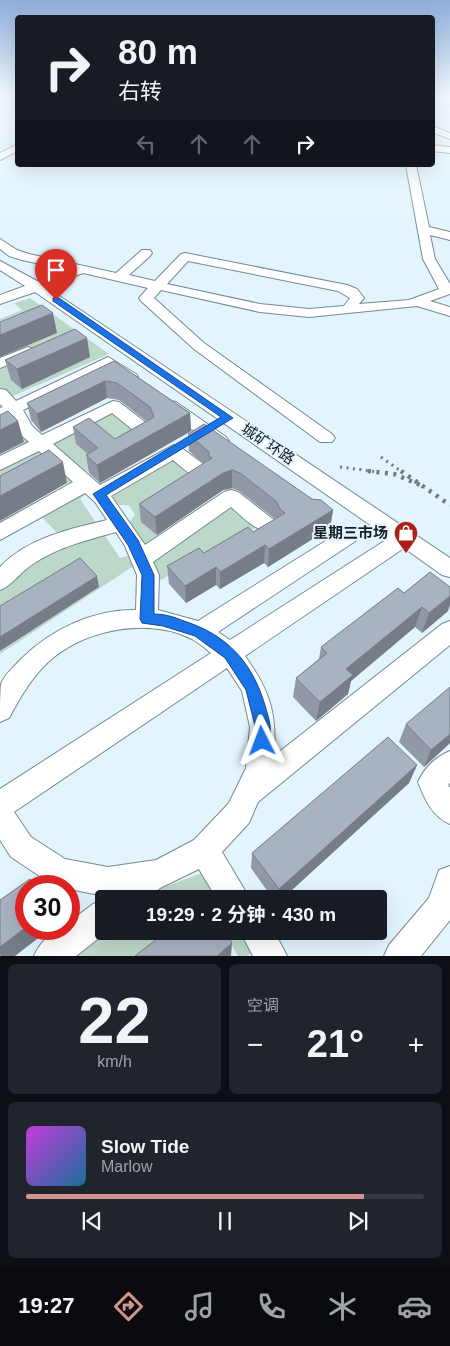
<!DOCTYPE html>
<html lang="zh">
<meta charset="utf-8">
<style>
:root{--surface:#171b24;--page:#20242c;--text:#f1f3f6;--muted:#9ea1a6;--line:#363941;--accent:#d39491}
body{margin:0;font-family:Arial,"Noto Sans SC",sans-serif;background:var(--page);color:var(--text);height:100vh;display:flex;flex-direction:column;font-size:19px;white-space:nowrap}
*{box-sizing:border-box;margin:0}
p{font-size:16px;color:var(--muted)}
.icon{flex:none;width:28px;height:28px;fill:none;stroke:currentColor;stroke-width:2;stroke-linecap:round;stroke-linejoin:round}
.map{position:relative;height:956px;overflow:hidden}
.details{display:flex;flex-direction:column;gap:8px;padding:8px;background:#0d0f14;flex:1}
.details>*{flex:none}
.hud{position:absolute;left:15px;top:15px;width:420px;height:152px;border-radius:5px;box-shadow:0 5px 20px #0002;background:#171b24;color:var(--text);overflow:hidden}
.speed{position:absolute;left:15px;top:875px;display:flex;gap:10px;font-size:25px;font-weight:700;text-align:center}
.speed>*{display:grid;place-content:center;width:65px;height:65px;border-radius:50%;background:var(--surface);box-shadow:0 5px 20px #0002;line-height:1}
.speed .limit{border:8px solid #d22;background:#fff;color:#111}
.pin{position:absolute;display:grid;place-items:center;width:42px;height:42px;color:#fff;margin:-51px -21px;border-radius:50% 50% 50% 0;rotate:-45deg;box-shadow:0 0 5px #0007}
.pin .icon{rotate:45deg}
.me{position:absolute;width:55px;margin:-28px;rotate:357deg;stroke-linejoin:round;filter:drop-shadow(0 0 4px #0008)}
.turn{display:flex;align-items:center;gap:18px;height:105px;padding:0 20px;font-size:22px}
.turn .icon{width:65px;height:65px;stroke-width:2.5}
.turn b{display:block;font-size:35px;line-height:42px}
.lanes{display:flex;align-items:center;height:48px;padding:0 20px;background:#0003;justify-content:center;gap:25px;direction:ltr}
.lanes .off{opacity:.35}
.big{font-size:38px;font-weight:700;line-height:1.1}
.details .tile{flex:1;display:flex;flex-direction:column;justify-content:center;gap:8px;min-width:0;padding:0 18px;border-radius:8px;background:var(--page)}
.details .dial{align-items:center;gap:0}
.dial b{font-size:65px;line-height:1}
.song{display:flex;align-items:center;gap:15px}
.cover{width:60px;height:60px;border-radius:8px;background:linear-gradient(135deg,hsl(290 70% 55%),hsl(200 70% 35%))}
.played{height:5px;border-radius:2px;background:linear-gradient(90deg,var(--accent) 85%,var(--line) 85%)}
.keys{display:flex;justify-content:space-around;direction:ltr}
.heat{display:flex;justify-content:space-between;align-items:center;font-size:28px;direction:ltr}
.details .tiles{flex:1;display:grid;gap:8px;grid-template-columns:1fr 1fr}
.tile:last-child{grid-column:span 2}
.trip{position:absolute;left:95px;top:890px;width:292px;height:50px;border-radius:5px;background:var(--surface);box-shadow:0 5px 20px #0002;font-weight:700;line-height:50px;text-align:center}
.tabs{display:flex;height:80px;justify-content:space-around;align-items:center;background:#090b0e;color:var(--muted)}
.tabs .icon{width:35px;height:35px}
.tabs .on{color:var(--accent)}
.tabs b{font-size:22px;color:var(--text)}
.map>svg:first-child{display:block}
</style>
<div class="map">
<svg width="450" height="956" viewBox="0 0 450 956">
<rect width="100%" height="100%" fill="#e2f5fe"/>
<!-- green -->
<g fill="#bcd8c9" fill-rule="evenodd">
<path d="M30 298 109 354 11 397 0 389V333L31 315 26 311 0 321V319L22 310 14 303 0 308Z"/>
<path d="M111 411 145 437 84 473 54 446V442Z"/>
<path d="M18 428 86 494 80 499 120 558 130 555 135 565 0 654V581L63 539 36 511 0 531V521L68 484 54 471 0 500V454L25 441 14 431Z"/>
<path d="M234 457 257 474 150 547 143 545 128 524 135 515 129 505H114L111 500C117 484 155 468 170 459H176L200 478ZM235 461 251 473 158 535 142 522Z"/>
<path d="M230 504 259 526 161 580 151 571 153 556Z"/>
<path d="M207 871 226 899H139L138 897Z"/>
<path d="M104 931H175L144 956H51Z"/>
<path d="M224 931H248L258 947 248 956H238Z"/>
</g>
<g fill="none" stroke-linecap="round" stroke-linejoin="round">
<defs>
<g id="minor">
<path d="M432 97 450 98V104L432 102Z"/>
<path d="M432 126 450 133V139L432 132Z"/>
<path d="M18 144V151L0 160V153Z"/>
<path d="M432 145 450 147V153L432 151Z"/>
<path d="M406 165H416L429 227 450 232V240L430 235 435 259 450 284V294L430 301 450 307V316L417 306 309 317 260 312 161 290 154 298 204 343 332 434 335 438 332 442H320L194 349 141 301 139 298 148 288 83 273 46 287 450 558V577L442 575 404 548 245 656C270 691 277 713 274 756L442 624 450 621V645L258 802 249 823 222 852 250 899H217L199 869 160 888 148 899H109L110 897 69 889V886H56L50 883 11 857 0 840V789L211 653C205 648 199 643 192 639 150 618 91 628 54 657 34 673 21 696 9 718L0 722C0 711 0 694 1 684 5 674 13 668 20 660 50 630 93 609 136 610L137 575 125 546 116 532C87 540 58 547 33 564 21 571 13 585 0 590V567C27 538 70 529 107 520L95 502 85 493 0 540V523L73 482 39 451 0 470V456L29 442 20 434 10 417 0 420V408L3 407 0 404V389L6 390 16 401 108 357 136 374 138 377 130 382 107 368 23 410 32 426 42 435 113 401 119 402 150 426 153 430 150 434H138L112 413 53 444 100 485 174 445 180 447 206 466 208 471 206 476C192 479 183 468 173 460L111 496 145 545 224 492 231 490 238 492 274 520 277 525 274 530C258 535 243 517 231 507L153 562 159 575 158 610 198 621 343 530 350 527 357 530 360 535 357 540 218 632 230 640 389 538 35 292 0 304V295L25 286 0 270V261L37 281 68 270 22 260 9 256 0 249V239L17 250 29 254 116 273 142 250H150L152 253 150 256 129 275 155 281 181 254 185 253 347 285 357 289 364 298 359 304 409 300 439 289 423 259ZM188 261 338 291 350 298 344 306 309 309 260 304 167 284ZM227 668 242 691 250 727 246 768 229 803 194 840 156 860 108 867 65 859 31 837 14 812Z"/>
<path d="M28 347 33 349 36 352 33 355 0 368V358Z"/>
<path d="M170 401 176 402 226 437 229 441 226 445H214L164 410 162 406 164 402Z"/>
<path d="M450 751V783L448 785 450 788V824C432 816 425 800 418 782 424 768 436 757 450 751Z"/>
<path d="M450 866V920L421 956H384L389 945 429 898 439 870Z"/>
<path d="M104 900V931H108L76 956H34C40 942 53 929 69 929V922L93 904Z"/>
<path d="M240 931H274L287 956H253Z"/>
</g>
</defs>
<!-- minor casing -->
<use href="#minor" stroke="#778991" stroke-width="2"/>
<!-- minor -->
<use href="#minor" fill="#fff" fill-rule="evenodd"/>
<!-- rail-far1 -->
<g stroke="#6f7b80" stroke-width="3" stroke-dasharray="2 4.5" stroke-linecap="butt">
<path d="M381 457 402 472"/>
<path d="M340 467 378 472"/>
</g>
<!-- rail -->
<g stroke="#6f7b80" stroke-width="4.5" stroke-dasharray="3 5.5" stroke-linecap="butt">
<path d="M368 471 394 474 425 487"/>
<path d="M401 471 450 505"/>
</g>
</g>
<!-- wall -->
<g fill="#9199a6">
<path d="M90 357 22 389 11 380 5 360Z"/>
<path d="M114 361 190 413 191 431 100 483 89 473 86 455 88 454 76 444 73 427 115 439 146 421 119 400 107 398 41 432 31 420 27 403Z"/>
<path d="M188 434 333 510 330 528 268 567 264 563 220 589 216 585 186 603 169 584 167 566 204 553 253 532 275 519 239 491 232 488 223 490 157 535 141 522 139 504 203 464 189 451Z"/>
<path d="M404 593 448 611 422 633 415 627 351 681 348 694 316 721 293 697 296 678 319 659 321 647Z"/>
<path d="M406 724 450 743 424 767 399 742Z"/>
<path d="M417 765 409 783 282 899H273L251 868 252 853Z"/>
</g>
<!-- shaded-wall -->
<g fill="#767d87">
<path d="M53 313 57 333 0 357V335Z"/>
<path d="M87 338 90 357 22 389 17 369Z"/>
<path d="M105 381 107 398 41 432 37 414Z"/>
<path d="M190 413 191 431 100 483 97 465Z"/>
<path d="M18 421 24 442 0 454V430Z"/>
<path d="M63 462 67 483 0 521V496Z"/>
<path d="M232 470V488L223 490 157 535 155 517 223 473Z"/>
<path d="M333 510 330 528 268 567 269 549Z"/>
<path d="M265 545 264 563 220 589V572Z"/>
<path d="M216 567V585L186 603 185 586Z"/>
<path d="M97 576 99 587 0 651V637Z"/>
<path d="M450 596V605L448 611 422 633 429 613Z"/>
<path d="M422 607 415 627 351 681 348 694 316 721 320 702 346 669Z"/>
<path d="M450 734V743L424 767 431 750Z"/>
<path d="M417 765 409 783 282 899H278L279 889Z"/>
<path d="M26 927V929H50L15 956H1L0 955V947Z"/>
<path d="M232 943 231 956H217Z"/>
</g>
<!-- building -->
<g fill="#a9b2c1" stroke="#767d87">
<path d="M42 305 53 313 0 335V322Z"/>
<path d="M75 329 87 338 17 369 5 360Z"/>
<path d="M114 361 190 413 97 465 86 455 98 448 73 427 89 418 115 439 154 417 150 407 117 383 105 381 37 414 27 403Z"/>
<path d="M8 411 18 421 0 430V415Z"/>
<path d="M204 424 312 499 321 500 333 510 269 549 265 545 220 572 216 567 185 586 167 566 199 548 204 553 248 527 253 532 285 513 280 509 276 501 240 473 232 470 223 473 155 517 139 504 212 458 209 456V452L188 434Z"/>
<path d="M49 450 63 462 0 496V476Z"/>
<path d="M80 558 97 576 0 637V606Z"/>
<path d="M430 572 450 587V596L429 613 422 607 346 669 353 675 320 702 296 678 327 653 321 647 398 588 404 593Z"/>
<path d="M450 687V734L431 750 406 724Z"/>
<path d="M388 737 417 765 279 889 252 853Z"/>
<path d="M30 879 34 886H26V927L0 947V900Z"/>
<path d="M167 931H225L232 943 217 956H135Z"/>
</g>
<!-- sky -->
<linearGradient id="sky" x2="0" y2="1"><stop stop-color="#8eadda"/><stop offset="0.42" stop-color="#f2faff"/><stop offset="1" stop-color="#f2faff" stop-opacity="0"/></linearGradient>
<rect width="450" height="230" fill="url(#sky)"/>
<!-- route -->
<path fill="#1a73e8" stroke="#114b97" d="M53 298H59L233 418 106 495 138 540 154 575V614C165 614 174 617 184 621 228 635 254 664 266 709 270 722 273 733 267 746L262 749 256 746 254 741 255 726 246 690 225 658 195 636 163 626 142 623 140 619 142 575 128 545 93 494 221 417 53 301Z"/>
<!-- icons -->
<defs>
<symbol id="shop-pin" viewBox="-11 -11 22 30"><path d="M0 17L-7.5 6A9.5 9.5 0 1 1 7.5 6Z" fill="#af1f16" stroke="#e2f5fe"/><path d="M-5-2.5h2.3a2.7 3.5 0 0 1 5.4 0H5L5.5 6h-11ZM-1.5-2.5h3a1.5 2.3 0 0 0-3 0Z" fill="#fff"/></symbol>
</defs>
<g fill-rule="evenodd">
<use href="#shop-pin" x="392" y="519" width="28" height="38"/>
</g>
<g text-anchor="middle" stroke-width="4" stroke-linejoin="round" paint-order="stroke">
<!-- street labels -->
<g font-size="15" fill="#171e21" stroke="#e2f5fe">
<text transform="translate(268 444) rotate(34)" y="5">城矿环路</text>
</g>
<!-- poi labels -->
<g font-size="15" font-weight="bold" fill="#171e21" stroke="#e2f5fe" text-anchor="end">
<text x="388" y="538">星期三市场</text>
</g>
</g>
</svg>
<div class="speed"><div class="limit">30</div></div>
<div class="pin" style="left:56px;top:300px;background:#d93025"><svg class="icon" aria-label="arrive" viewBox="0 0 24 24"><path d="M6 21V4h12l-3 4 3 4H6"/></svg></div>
<svg class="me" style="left:262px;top:741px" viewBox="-20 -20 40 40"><path d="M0-17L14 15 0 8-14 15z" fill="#1a73e8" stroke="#fff" stroke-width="4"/></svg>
<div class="trip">19:29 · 2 分钟 · 430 m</div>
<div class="hud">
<div class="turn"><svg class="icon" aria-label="right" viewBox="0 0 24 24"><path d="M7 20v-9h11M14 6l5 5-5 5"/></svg><div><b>80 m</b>右转</div></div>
<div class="lanes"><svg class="icon off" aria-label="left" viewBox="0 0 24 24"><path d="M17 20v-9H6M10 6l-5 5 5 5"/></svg><svg class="icon off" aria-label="ahead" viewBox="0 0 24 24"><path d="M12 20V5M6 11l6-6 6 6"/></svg><svg class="icon off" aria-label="ahead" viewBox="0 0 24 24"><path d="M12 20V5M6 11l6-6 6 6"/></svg><svg class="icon" aria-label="right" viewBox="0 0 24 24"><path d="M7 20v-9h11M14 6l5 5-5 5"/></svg></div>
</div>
</div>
<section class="details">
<div class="tiles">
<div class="tile dial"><b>22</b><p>km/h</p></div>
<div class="tile"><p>空调</p>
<div class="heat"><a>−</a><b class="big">21°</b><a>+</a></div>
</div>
<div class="tile">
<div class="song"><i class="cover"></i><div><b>Slow Tide</b><p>Marlow</p></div></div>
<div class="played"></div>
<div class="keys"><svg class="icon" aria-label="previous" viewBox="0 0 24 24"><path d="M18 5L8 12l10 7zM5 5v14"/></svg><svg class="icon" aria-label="pause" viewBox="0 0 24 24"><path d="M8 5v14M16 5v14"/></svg><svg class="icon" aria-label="next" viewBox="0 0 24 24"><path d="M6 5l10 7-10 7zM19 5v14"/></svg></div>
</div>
</div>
</section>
<nav class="tabs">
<b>19:27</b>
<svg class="icon on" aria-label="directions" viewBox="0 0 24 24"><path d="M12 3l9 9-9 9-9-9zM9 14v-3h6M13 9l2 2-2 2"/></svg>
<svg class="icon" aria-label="music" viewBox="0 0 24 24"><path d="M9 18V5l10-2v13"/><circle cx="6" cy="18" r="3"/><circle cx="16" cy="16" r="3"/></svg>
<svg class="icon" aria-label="phone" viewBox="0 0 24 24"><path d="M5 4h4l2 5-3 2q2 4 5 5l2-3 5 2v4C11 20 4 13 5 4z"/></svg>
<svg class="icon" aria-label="climate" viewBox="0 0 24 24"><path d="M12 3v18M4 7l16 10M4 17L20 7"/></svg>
<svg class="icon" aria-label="car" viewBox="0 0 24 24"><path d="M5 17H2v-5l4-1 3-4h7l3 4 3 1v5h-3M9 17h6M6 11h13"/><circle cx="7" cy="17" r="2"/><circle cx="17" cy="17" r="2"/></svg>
</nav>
